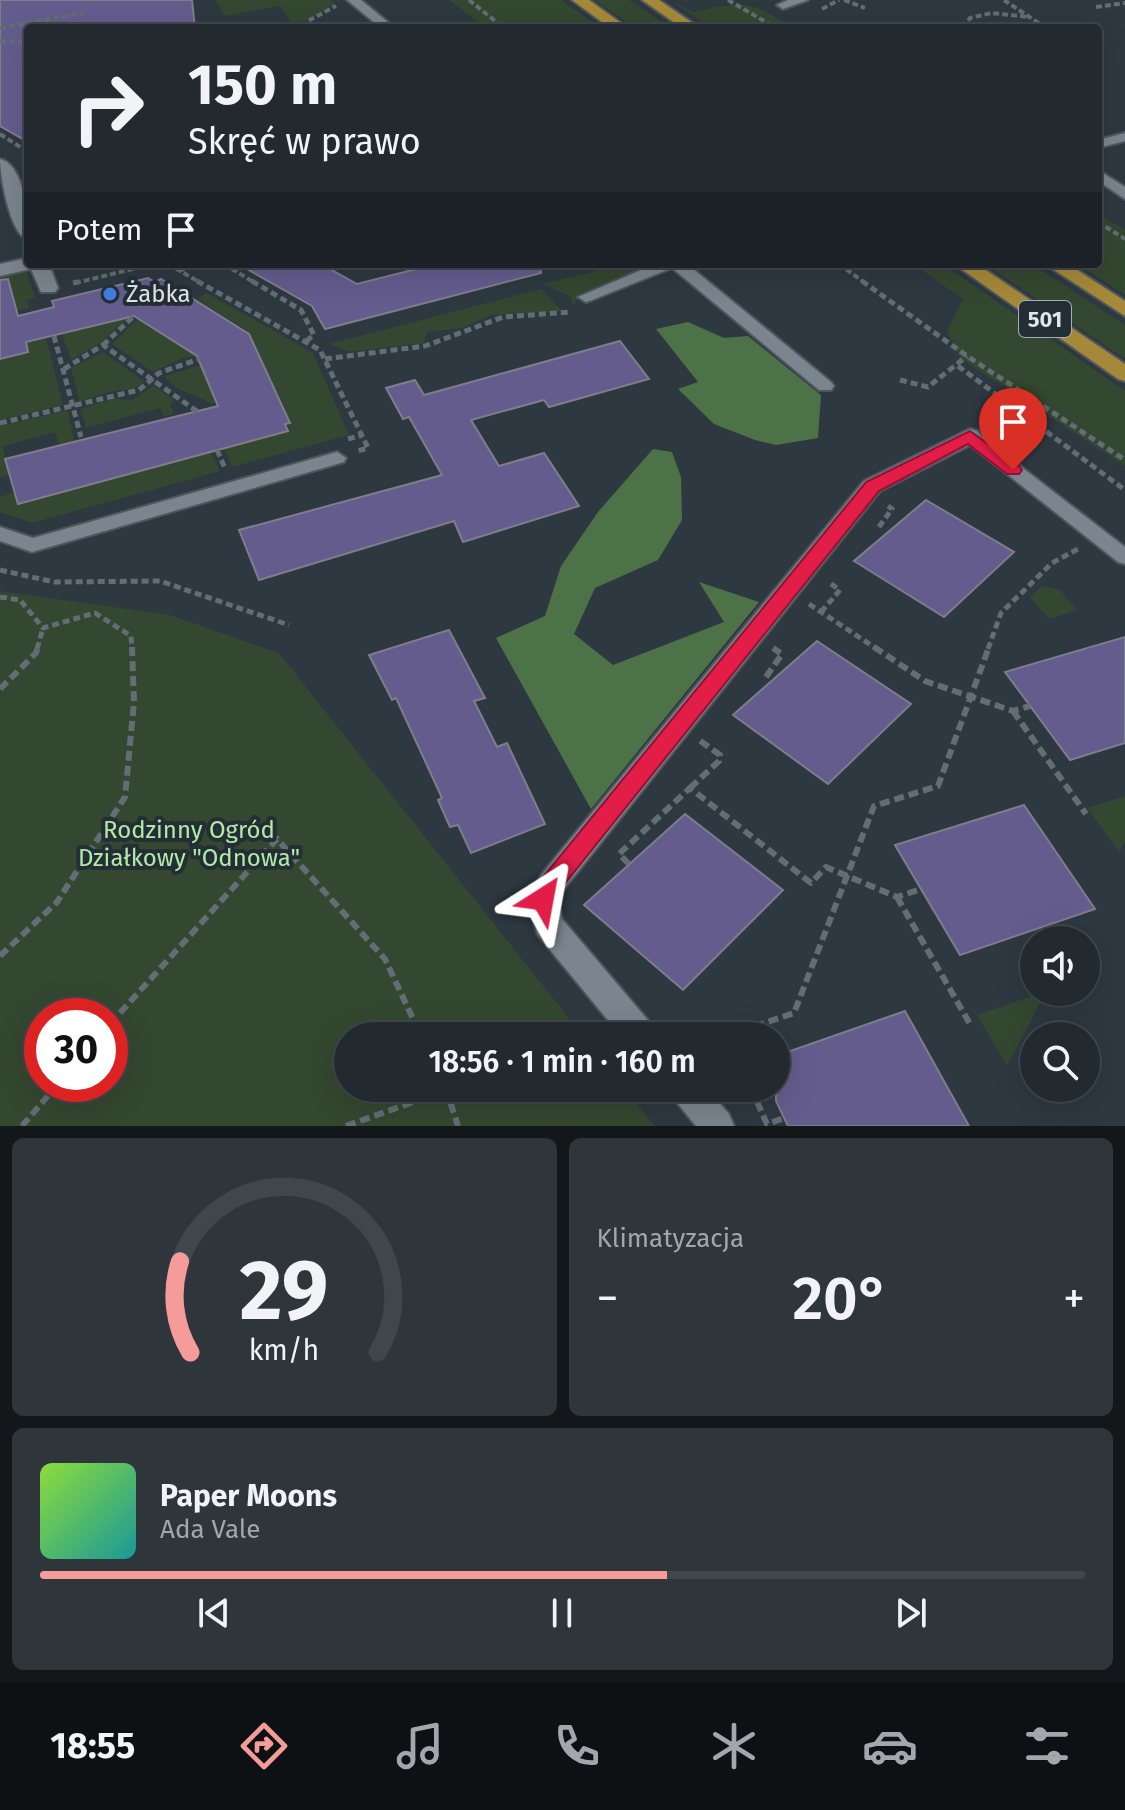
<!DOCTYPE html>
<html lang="pl">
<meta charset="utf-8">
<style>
:root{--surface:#222a30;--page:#2e363c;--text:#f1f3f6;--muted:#a2a7ab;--line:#3f464c;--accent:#f59b99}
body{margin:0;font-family:"Fira Sans",sans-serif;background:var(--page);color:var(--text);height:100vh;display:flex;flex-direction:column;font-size:30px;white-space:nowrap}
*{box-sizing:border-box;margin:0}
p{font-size:26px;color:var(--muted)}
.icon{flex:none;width:44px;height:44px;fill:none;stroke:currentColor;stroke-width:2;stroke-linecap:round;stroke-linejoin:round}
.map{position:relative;height:1126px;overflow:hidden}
.drawer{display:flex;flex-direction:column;gap:12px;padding:12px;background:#13171a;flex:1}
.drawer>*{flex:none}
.hud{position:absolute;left:24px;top:24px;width:1078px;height:244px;border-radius:8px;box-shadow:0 8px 32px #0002,0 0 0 2px var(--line);background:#222a30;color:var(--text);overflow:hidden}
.buttons{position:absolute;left:1020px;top:926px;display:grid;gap:16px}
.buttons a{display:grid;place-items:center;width:80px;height:80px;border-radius:50%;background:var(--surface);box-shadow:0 8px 32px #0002,0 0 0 2px var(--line);font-size:40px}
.speed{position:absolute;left:24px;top:998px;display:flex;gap:16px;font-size:40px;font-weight:700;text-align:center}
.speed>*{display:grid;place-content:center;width:104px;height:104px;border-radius:50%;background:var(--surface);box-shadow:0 8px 32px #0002,0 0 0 2px var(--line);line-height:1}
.speed .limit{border:12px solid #d22;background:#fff;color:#111}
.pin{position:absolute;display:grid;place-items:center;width:68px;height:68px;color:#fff;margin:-82px -34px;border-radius:50% 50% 50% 0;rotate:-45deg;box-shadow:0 0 8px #0007}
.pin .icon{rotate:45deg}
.me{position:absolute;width:88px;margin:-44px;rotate:34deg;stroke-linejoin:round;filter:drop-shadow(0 0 6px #0008)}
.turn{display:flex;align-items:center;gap:28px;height:168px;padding:0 32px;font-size:36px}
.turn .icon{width:104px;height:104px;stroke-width:2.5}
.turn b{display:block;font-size:56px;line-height:68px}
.then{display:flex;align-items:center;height:76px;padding:0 32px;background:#0003;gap:16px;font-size:30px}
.big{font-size:60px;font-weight:600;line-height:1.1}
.drawer .tile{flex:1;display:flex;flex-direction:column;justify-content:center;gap:12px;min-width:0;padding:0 28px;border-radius:12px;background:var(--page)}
.drawer .dial{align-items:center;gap:0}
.dial svg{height:208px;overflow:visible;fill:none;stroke:var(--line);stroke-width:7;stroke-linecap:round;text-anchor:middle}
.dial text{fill:var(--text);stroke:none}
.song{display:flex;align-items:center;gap:24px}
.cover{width:96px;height:96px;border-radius:12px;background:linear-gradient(135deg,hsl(90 70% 55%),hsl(180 70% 35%))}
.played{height:8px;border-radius:4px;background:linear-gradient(90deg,var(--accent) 60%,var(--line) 60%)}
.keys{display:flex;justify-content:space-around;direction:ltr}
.heat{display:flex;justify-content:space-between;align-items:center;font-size:44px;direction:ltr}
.drawer .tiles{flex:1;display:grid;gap:12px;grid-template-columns:1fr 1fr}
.tile:last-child{grid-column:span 2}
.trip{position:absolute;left:334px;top:1022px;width:456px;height:80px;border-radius:40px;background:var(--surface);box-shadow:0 8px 32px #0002,0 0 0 2px var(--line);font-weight:600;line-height:80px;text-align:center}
.menu{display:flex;height:128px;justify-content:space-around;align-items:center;background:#0e1113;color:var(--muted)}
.menu .icon{width:56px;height:56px}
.menu .selected{color:var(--accent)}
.menu b{font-size:36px;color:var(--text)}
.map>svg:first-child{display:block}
</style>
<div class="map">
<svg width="1125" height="1126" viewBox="0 0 1125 1126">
<rect width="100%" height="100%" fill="#2d3840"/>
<!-- green -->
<g fill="#344730" fill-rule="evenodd">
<path d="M215 0H331L336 4 305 21 307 28H282L293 25 280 6 225 16Z"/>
<path d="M449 0H561L601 28H486Z"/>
<path d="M594 0H629L671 28H636Z"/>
<path d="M669 0 693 12C746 0 748 0 794 28H713Z"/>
<path d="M1098 213 1125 230V295L1078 264H1098Z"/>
<path d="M600 264H636L642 269 582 293 573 305 570 296 543 284 596 271Z"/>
<path d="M913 264H943L1125 391V466L960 358 947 331 963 299Z"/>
<path d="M985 264H1032L1125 325V359Z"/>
<path d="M26 268 35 298 27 300 29 308 0 315V274Z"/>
<path d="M541 289 562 311 491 315 463 328 427 332 424 343 349 352 329 344Z"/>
<path d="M207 293 313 353 349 435 232 467 224 448 288 431 290 423 248 331 197 299Z"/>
<path d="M128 318 100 343 71 360 62 334Z"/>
<path d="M138 319 197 356 183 358 153 372 112 344Z"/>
<path d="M46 337 63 405 0 420V359L28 352 26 343Z"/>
<path d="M103 352 145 382 133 389 108 392 80 402 71 368Z"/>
<path d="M201 365 217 403 211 404C197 394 174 392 165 376Z"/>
<path d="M154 385 174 400 170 406 174 414 164 416 160 408 86 428 80 409 115 398 131 401Z"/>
<path d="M68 410 74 441 59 445 55 432 3 446 10 475 0 478V426Z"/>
<path d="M210 451 220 471 32 523 0 512V497L14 492 18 504Z"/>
<path d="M1042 586 1060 590 1077 610 1049 619 1030 597Z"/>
<path d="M0 591 170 615 279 653 583 1036H348V1088H624L655 1126H0ZM110 1016V1084H42V1016Z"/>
<path d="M1125 796V841L1119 852 1087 808Z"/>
<path d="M1044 992H1046L1007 1066 977 1015Z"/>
</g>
<!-- forest -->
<g fill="#4e7247">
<path d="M688 322 724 338 748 336 821 395 818 438 776 445 755 440 714 424 678 389 698 382 656 329Z"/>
<path d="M653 449 672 452 681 477 682 520 658 560 595 588 574 634 613 665 724 622 699 582 759 602 591 809 496 638 545 616 561 566 598 512Z"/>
</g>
<!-- building -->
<g fill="#645c8d" stroke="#7e7d8a" stroke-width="2">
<path d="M0 0H192L195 28H28V142L0 126Z"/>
<path d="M238 264H321L357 284 436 264H540L541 273 325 329 312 306Z"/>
<path d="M148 278 155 282 161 279 249 334 290 423 285 424 288 431 18 504 5 459 218 406 197 356 134 316 26 342 28 352 0 359V280L8 279 18 316 54 307 52 301Z"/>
<path d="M620 341 649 379 549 407 544 400 471 420 499 466 544 453 579 506 463 542 454 521 259 580 239 530 442 475 409 417 403 419 386 388 415 380 424 395Z"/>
<path d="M926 500 1014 552 944 617 854 561Z"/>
<path d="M449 630 485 698 474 701 497 747 507 743 545 824 471 853 458 825 450 827 438 800 442 798 396 698 392 700 369 655Z"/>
<path d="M1125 637V743L1070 760 1005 672Z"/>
<path d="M817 641 911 704 828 784 733 715Z"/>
<path d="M1024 805 1095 909 960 955 895 845Z"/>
<path d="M685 814 783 890 683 990 584 905Z"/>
<path d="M905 1011 969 1126H788L776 1101V1056Z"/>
</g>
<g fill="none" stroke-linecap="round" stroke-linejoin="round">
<defs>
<g id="lane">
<path d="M347 0H361L395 28H381Z"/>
<path d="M788 0H808L783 9 777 5Z"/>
<path d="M1125 133V141L1098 148V140Z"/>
<path d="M1098 170 1125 187V199L1098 181Z"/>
<path d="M655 264H687L831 382 834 386 831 390H819L672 268 592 300 586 302 578 297Z"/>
<path d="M970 430 976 432 1125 547V564L1118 562 964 440 961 436 964 432Z"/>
<path d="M337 452 346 458 344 462 32 552 0 541V527L33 538Z"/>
</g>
<g id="street">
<path d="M0 159C25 165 28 218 28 240 10 235 0 176 0 159Z"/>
<path d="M28 258V264H49L58 288 55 292H41L31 269 0 276V264Z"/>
<path d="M970 429 978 431 981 436 978 441 880 491 561 893 558 900 562 919 652 1025 657 1036H621L537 934 528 899 541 875 864 481Z"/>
<path d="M669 1088H706L729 1114 734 1126H696L674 1099Z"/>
</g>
<g id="primary">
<path d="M572 0H589L628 28H610Z"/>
<path d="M642 0H659L700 28H682Z"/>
<path d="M954 264H977L1125 364V381L1118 379Z"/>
<path d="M1045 264H1068L1125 301V316Z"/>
</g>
</defs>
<!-- lane casing -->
<use href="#lane" stroke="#4e565d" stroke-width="4"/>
<!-- street casing -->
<use href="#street" stroke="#4e565d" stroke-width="4"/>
<!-- primary casing -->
<use href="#primary" stroke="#4e565d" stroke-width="4"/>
<!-- path-far2 -->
<g stroke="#636d74" stroke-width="4" stroke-dasharray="6 3" stroke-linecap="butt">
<path d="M469 0 504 28"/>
<path d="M728 0 776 28"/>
<path d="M844 0 865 8"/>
<path d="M1004 0 1043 26 1054 28"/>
<path d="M1096 7 1125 3"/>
<path d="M822 9 839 0"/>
<path d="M0 28 83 13"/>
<path d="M312 28 308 21 336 6"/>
<path d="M963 28 970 18 991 13 1029 17"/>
<path d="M0 41 28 42"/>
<path d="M0 134 28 152"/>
<path d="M1098 222 1125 239"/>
<path d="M168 264 201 283"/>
<path d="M224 264 255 283"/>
<path d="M839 264 865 283"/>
<path d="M767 268 778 264"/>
<path d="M180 271 192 264"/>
<path d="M75 283 153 264"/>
</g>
<!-- path-far1 -->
<g stroke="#636d74" stroke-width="5" stroke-dasharray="7 4" stroke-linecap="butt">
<path d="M197 281 320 350 368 448 357 451"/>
<path d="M252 281 301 310 314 335 305 342"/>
<path d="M862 281 967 356 1125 460"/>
<path d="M73 283 83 281"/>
<path d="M54 336 81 437"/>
<path d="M103 345 134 316"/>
<path d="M325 359 425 346 503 317 571 312"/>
<path d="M958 366 1125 490"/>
<path d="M64 369 103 345 198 412"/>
<path d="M900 380 928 387 967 356"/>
<path d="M0 423 139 390 159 373 199 359"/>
<path d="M348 439 362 435"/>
<path d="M217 450 225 468"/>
<path d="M879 527 892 509 888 506"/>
<path d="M0 570 54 582 160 581 289 625"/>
<path d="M0 597 20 600 43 628 95 613 131 636 132 649"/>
<path d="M809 604 877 649"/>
<path d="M821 612 840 590 828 582"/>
<path d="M37 649 43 628"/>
<path d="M988 649 1001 613 1052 563 1078 549"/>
</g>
<!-- path -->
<g stroke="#636d74" stroke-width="6" stroke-dasharray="10 5" stroke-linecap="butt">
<path d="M874 647 925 681 1013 711 1030 706"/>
<path d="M766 677 782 654 773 648"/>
<path d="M0 689 36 653 38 647"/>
<path d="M1013 711 1086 814"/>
<path d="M690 788 719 761 720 755 699 740"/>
<path d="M629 864 619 854 690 788 811 883 826 867 897 897 921 889"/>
<path d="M897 897 970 1024"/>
<path d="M0 956 57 902 125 797 134 702 132 647"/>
<path d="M110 1024 277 839 385 959 421 1036"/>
<path d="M726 1036 794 1013 874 806 938 786 989 647"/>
<path d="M751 1088 767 1124 784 1118"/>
<path d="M446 1089 458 1126"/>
<path d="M22 1126 58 1084"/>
<path d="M346 1126 447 1090"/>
</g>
<!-- lane -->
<use href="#lane" fill="#7a858f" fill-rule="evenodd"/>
<!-- street -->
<use href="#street" fill="#7a858f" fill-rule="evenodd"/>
<!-- primary -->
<use href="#primary" fill="#a58939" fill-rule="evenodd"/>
</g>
<!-- route -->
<path fill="#e11d48" stroke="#92132f" stroke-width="2" d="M970 431 1019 466 1022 470 1019 474H1007L968 444 879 491 559 891 551 906 543 909 535 906 532 899 543 877 866 482Z"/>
<!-- markers -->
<circle fill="#3f7fe0" stroke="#242e35" stroke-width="3" cx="110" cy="294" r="8"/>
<g text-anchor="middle" stroke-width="8" stroke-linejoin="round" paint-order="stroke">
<!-- shield labels -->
<rect fill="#242e35" stroke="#a7aeb4" stroke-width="2" x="1019" y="301" width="52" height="36" rx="6"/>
<g font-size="22" font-weight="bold" fill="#dfe5ea">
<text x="1045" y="327">501</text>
</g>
<!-- poi labels -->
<g font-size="24" fill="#dfe5ea" stroke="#242e35" text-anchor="start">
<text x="126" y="302">Żabka</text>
</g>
<!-- park labels -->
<g font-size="24" fill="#b1e9a6" stroke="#242e35">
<text x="189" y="838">Rodzinny Ogród<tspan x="189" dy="28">Działkowy "Odnowa"</tspan></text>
</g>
</g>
</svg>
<div class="buttons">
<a><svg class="icon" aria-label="sound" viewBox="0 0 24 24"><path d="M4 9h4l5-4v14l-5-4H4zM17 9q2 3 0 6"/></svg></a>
<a><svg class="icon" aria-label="search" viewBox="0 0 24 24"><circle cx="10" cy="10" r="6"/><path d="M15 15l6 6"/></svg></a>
</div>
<div class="speed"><div class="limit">30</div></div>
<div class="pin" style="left:1013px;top:470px;background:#d93025"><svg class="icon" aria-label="arrive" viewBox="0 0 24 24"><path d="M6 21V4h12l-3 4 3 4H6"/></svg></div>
<svg class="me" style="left:543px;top:899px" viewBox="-20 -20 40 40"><path d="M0-17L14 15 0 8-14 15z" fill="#e11d48" stroke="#fff" stroke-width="4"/></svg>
<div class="trip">18:56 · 1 min · 160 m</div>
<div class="hud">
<div class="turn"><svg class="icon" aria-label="right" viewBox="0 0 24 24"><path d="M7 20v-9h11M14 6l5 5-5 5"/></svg><div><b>150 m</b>Skręć w prawo</div></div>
<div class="then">Potem<svg class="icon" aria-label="arrive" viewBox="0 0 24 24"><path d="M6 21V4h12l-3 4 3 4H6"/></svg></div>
</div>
</div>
<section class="drawer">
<div class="tiles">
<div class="tile dial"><svg viewBox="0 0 100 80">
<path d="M14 69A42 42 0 1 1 86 69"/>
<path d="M14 69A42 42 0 0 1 10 34" stroke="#f59b99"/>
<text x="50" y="56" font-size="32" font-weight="700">29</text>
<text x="50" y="72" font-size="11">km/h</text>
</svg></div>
<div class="tile"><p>Klimatyzacja</p>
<div class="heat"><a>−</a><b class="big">20°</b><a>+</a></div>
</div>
<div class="tile">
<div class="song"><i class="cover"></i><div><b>Paper Moons</b><p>Ada Vale</p></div></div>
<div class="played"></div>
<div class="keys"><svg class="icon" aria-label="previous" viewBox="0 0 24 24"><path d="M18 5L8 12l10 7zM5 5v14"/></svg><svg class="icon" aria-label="pause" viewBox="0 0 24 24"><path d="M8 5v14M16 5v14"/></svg><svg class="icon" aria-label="next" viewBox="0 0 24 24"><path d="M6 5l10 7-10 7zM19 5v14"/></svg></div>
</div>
</div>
</section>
<nav class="menu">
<b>18:55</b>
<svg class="icon selected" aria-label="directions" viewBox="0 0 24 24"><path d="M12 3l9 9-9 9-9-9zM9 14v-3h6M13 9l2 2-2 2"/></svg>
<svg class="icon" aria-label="music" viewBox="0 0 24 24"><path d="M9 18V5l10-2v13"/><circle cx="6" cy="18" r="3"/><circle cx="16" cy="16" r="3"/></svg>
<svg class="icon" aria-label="phone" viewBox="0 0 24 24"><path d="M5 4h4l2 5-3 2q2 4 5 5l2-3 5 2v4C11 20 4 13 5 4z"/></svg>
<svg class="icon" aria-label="climate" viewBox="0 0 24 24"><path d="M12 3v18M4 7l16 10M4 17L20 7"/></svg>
<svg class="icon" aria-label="car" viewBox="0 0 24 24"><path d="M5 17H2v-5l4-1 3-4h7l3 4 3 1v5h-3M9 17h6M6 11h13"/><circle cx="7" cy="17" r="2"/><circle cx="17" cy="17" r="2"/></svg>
<svg class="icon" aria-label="filters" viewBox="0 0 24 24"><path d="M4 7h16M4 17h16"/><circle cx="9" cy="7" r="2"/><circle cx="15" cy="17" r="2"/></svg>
</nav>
